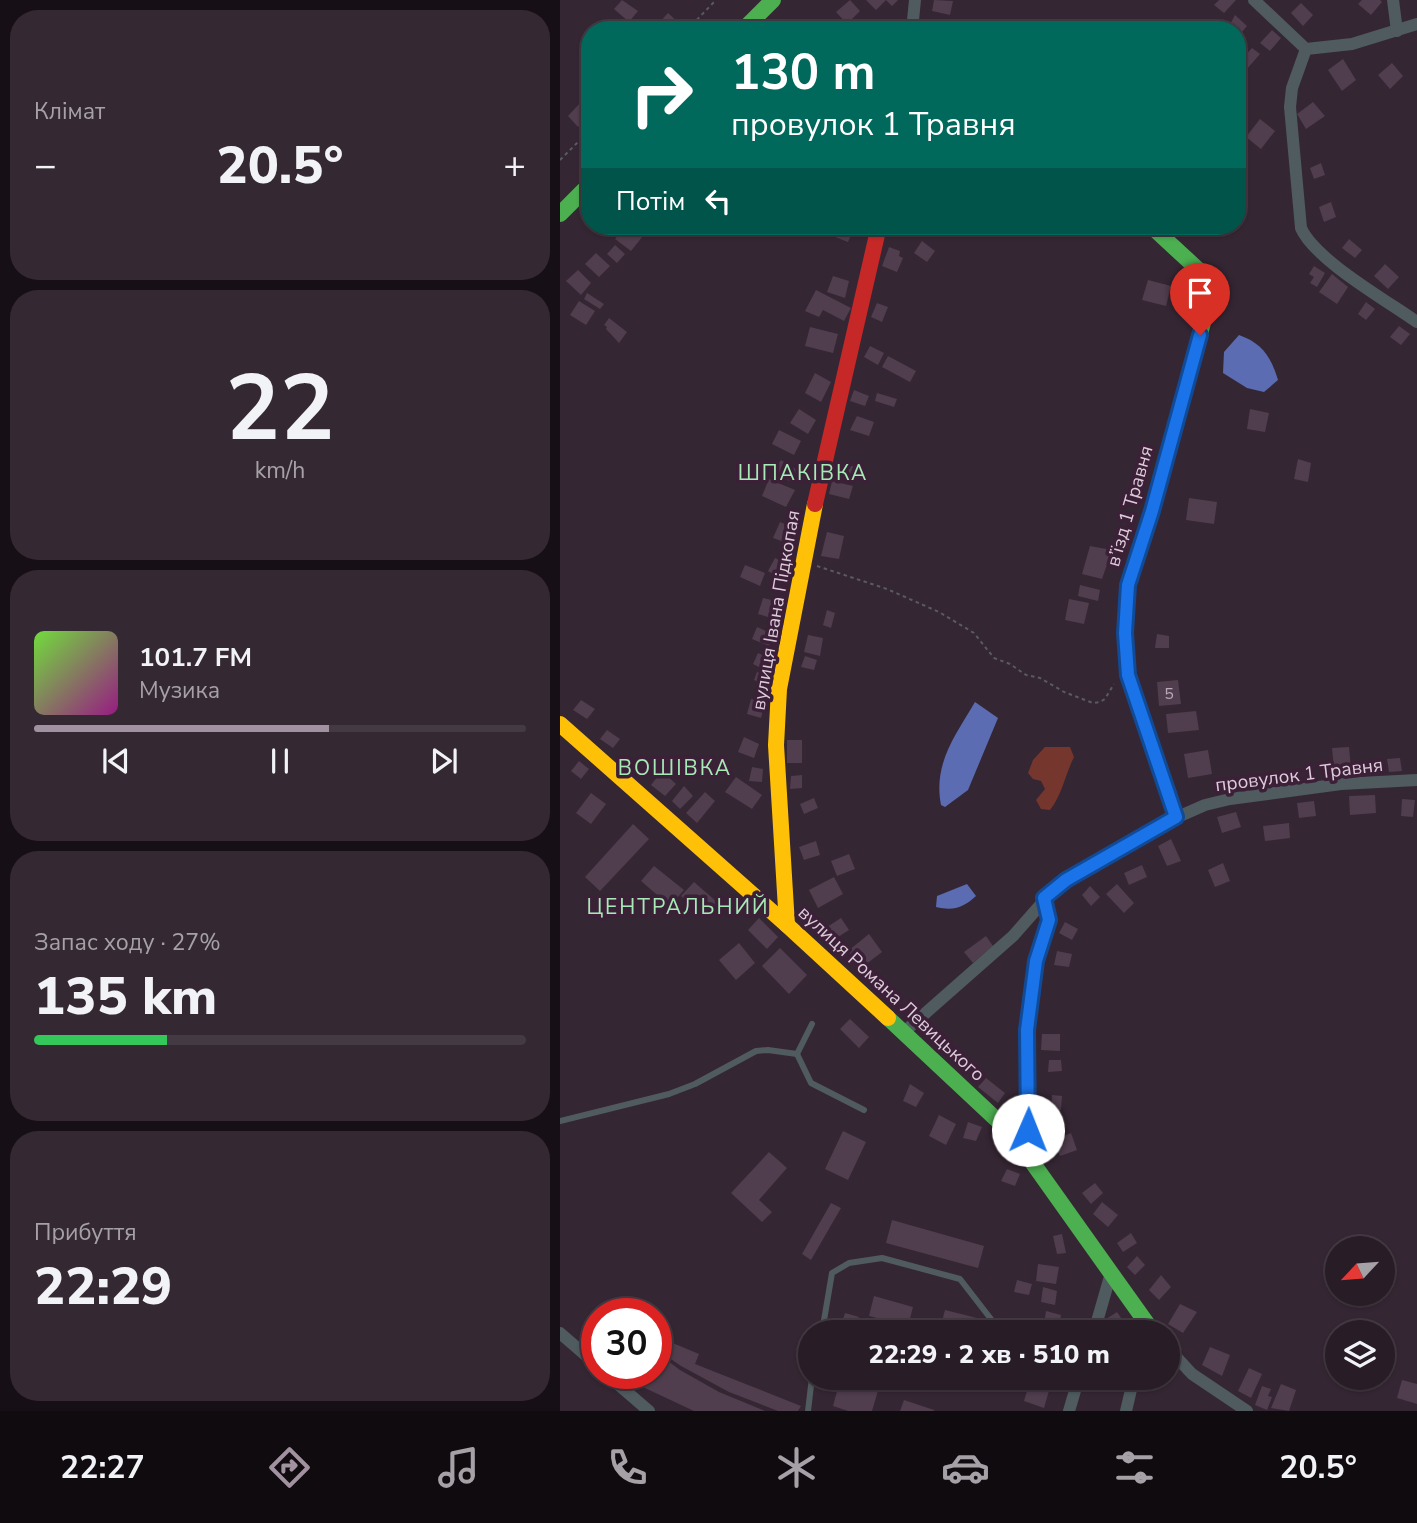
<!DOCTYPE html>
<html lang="uk">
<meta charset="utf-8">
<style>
:root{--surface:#281c26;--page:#342932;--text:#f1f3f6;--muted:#a5a1a7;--line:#443a43;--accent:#a291a0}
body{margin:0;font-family:"Nunito Sans",sans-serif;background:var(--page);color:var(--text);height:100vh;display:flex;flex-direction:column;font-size:26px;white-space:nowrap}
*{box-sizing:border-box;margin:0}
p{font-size:23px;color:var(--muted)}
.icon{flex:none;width:38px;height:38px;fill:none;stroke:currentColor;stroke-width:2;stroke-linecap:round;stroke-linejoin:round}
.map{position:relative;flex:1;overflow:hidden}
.details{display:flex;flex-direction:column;gap:10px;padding:10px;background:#160f15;width:560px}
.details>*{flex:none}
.hud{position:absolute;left:21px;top:21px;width:665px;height:214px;border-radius:28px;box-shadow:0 2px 5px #0004,0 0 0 2px var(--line);background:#00695c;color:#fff;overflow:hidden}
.needle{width:46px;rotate:244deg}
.tools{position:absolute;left:765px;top:1236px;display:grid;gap:14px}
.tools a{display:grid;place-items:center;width:70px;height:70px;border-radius:50%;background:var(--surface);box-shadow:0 2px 5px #0004,0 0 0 2px var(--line);font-size:35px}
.speed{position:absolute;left:21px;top:1298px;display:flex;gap:14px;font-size:35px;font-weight:700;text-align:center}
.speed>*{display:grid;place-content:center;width:91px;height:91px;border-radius:50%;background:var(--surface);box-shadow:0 2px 5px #0004,0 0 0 2px var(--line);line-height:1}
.speed .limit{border:10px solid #d22;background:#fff;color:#111}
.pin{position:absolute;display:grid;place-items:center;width:60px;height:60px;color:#fff;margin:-72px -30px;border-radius:50% 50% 50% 0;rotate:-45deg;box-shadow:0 0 7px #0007}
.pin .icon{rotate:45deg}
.me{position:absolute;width:77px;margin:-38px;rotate:1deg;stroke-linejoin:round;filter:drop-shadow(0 0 5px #0008)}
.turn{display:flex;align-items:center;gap:24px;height:147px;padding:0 35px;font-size:32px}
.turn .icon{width:91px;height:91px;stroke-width:2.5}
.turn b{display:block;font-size:49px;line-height:60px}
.then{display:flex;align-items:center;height:66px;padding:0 35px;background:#0003;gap:14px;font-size:26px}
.big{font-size:52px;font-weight:800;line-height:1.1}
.details .widget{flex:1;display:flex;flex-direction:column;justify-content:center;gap:10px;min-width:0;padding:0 24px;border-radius:28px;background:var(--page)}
.details .dial{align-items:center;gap:0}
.dial b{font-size:91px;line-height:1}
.song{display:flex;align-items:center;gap:21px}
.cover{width:84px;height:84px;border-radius:10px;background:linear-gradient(135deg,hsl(100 70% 55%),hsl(310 70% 35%))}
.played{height:7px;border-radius:4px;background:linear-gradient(90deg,var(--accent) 60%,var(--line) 60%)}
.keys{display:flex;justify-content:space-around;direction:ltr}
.heat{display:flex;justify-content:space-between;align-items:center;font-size:38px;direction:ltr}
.charge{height:10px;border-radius:5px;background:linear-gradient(90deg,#34c759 27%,var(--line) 0)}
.trip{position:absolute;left:238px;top:1320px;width:382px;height:70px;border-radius:35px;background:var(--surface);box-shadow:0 2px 5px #0004,0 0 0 2px var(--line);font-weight:800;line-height:70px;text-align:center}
.tabs{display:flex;height:112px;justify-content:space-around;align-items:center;background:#100b0f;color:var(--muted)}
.tabs .icon{width:49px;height:49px}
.tabs .selected{color:var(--accent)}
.tabs b{font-size:32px;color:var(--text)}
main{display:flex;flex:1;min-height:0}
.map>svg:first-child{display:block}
</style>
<main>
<section class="details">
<div class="widget"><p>Клімат</p>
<div class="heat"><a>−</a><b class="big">20.5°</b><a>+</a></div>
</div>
<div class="widget dial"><b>22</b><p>km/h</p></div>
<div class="widget">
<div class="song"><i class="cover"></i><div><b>101.7 FM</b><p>Музика</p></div></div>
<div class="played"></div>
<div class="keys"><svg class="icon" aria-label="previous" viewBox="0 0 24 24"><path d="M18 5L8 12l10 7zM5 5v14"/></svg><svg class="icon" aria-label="pause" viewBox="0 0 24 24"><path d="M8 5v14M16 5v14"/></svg><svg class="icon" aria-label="next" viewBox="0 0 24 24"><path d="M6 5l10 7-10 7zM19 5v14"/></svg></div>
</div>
<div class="widget"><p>Запас ходу · 27%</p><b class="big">135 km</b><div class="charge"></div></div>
<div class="widget"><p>Прибуття</p><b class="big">22:29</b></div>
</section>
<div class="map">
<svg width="857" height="1411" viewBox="0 0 857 1411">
<rect width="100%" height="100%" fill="#352633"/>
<!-- green -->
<path fill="#75362d" d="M485 747H510L514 757C505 775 502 795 490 810L481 809 476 800 485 789 481 781 473 779 468 773 473 760Z"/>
<!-- water -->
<g fill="#5b6cb2">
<path d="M679 335C702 343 711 357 718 380L704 392 687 388 663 373 664 352Z"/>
<path d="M415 702 438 718 408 790 385 807 381 805C373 764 395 736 415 702Z"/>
<path d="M407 884 416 896C403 908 393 911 376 907L377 896Z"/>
</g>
<!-- building -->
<g fill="#503d4e">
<path d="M62 0 78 11 69 22 54 9Z"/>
<path d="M290 0 300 11 287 24 276 12Z"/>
<path d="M306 0H338L332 6 326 0 316 10Z"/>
<path d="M374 0 393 1 390 15 372 11Z"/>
<path d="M659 0H676L664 13 654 5Z"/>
<path d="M802 0H820L822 2 811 15 798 4Z"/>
<path d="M741 3 753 15 743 26 731 13Z"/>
<path d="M108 13 119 23 112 30H103L97 25Z"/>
<path d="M675 15 687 26 677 38V30H667Z"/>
<path d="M712 30 721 38 710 51 700 43Z"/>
<path d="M692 48 700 54 687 69 679 62Z"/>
<path d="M783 59 796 80 782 91 768 70Z"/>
<path d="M832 63 843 76 830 89 818 75Z"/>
<path d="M753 102 765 116 746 129 737 114Z"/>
<path d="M20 103 30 115 18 127 8 116Z"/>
<path d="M700 119 715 131 701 149 686 137Z"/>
<path d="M761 163 765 175 754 179 750 168Z"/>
<path d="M771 202 776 217 764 222 759 207Z"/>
<path d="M61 226H70L83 236 71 251 55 239 62 230 59 228Z"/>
<path d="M279 227 292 233 288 242 275 237Z"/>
<path d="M789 239 802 250 795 258 782 248Z"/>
<path d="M362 241 375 251 367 262 354 253Z"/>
<path d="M55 245 65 254 57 263 47 254Z"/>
<path d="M329 247 340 251 339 256 343 258 337 272 322 266Z"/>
<path d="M36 253 50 266 39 277 25 264Z"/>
<path d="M825 264 839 277 828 289 814 276Z"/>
<path d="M754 266 765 273 757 287 750 283 754 277 749 274Z"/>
<path d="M18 270 31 283 21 295 6 281Z"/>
<path d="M772 274 788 287 777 304 759 292Z"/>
<path d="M273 276 289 281 285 298 267 292Z"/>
<path d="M588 280 611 286 606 306 582 300Z"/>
<path d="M256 290 291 308 284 321 263 310 259 317 245 311Z"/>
<path d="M27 293 44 304 40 309 24 299Z"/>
<path d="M19 301 35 311 26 325 10 315Z"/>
<path d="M806 302 815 309 806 320 798 314Z"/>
<path d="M317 303 328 307 322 322 311 317Z"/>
<path d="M49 318 67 332 59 343 46 329 47 327 44 325Z"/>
<path d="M839 326 850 334 841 345 830 337Z"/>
<path d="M250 327 278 334 273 353 245 346Z"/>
<path d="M310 346 324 353 318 365 304 357Z"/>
<path d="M328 356 356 371 350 382 322 367Z"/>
<path d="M255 373 271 382 261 402 245 393Z"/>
<path d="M294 390 309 396 305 406 290 401Z"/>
<path d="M317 393 337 399 334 407 315 401Z"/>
<path d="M239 409 256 420 248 434 230 423Z"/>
<path d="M690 409 709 413 705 432 687 429Z"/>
<path d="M297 416 314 422 309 436 290 430Z"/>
<path d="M219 430 241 441 234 455 212 444Z"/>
<path d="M738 459 751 463 748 482 734 479Z"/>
<path d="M221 460 239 471 232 483 214 471Z"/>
<path d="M276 462 296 467 294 475 274 471Z"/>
<path d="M209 479 235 490 226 507 202 496Z"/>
<path d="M272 481 293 486 289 499 269 494Z"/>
<path d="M629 498 657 502 654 524 626 520Z"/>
<path d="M220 522 239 530 233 545 213 538Z"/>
<path d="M267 532 284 536 279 559 261 556Z"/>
<path d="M530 546 552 550 542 579 522 574Z"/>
<path d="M215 558 227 564 221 579 208 571Z"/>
<path d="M185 565 205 573 200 586 180 577Z"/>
<path d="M520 585 540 590 538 601 518 596Z"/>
<path d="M203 598 220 602 215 619 198 614Z"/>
<path d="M509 599 529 603 524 624 505 620Z"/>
<path d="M267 610 275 613 271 628 263 625Z"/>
<path d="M197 627 215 635 209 646 192 639Z"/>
<path d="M597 634 609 636V648H595Z"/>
<path d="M248 635 263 638 260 656 244 652Z"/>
<path d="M198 653 216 661 211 673 193 664Z"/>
<path d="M245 656 257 660 254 670 241 667Z"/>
<path d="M197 672 211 677 207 686 194 680Z"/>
<path d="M618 680 621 704 599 706 597 682Z"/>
<path d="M191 699 205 703 201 718 187 714Z"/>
<path d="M21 700 35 709 27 719 13 710Z"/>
<path d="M636 711 639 730 608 733 606 714Z"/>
<path d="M47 730 60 739 53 748 40 739Z"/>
<path d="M184 737 199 744 194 758 178 752Z"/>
<rect x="227" y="740" width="15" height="23"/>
<path d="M789 747 791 768 774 769 772 748Z"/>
<path d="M648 750 652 774 628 778 624 754Z"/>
<path d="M840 758 842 771 829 772 827 759Z"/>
<path d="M19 761 29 769 21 779 11 771Z"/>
<path d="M192 767 203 769 202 782 189 781Z"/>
<path d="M102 771 116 784 105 796 91 785Z"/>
<path d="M242 775V788L230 789 231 776Z"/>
<path d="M176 777 202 795 192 809 165 792Z"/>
<path d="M124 786 133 796 120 809 112 801Z"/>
<path d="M145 792 155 801 137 823 126 813Z"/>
<path d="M31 793 46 804 31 824 16 813Z"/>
<path d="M815 795 816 813 790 815 789 796Z"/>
<path d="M254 798 258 808 244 814 240 804Z"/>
<path d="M842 799 855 800 853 817 841 816Z"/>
<path d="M754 801 756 816 739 818 737 803Z"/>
<path d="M676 812 681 827 662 833 657 817Z"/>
<path d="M729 823 730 838 705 841 703 826Z"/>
<path d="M73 824 89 839 40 891 25 877Z"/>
<path d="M611 839 621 861 607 866 598 846Z"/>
<path d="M256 841 260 855 244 860 239 847Z"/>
<path d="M289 854 295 869 277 876 271 861Z"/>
<path d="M663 863 670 881 655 887 648 870Z"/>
<path d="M582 865 587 877 569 885 564 873Z"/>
<path d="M94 866 124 890 110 906 81 881Z"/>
<path d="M274 877 283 894 258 908 249 890Z"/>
<path d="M134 882 157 902 144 916 121 896Z"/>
<path d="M557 884 574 903 564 913 546 894Z"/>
<path d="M530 886 540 897 531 906 522 895Z"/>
<path d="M199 918 218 937 207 949 188 930Z"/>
<path d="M281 918 289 930 275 939 267 927Z"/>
<path d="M505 922 518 929 512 940 499 933Z"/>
<path d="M309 934 322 952 301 968 288 951Z"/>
<path d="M426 936 433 946 413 963 404 952Z"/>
<path d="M179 943 195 963 176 980 159 960Z"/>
<path d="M220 948 247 975 229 994 202 966Z"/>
<path d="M497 951 512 954 509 967 494 965Z"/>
<path d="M290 1019 309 1037 299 1048 280 1029Z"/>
<path d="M482 1034H500V1051L481 1050Z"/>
<path d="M489 1060H501L502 1071 488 1072Z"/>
<path d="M426 1078 445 1093 438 1103 418 1087Z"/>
<path d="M350 1084 364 1093 356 1107 343 1101Z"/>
<path d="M492 1095 502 1096 501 1110 491 1109Z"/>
<path d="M379 1115 396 1124 386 1145 369 1136Z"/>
<path d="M408 1122 422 1127 416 1141 403 1138Z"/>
<path d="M283 1131 306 1142 288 1180 265 1169Z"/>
<path d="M511 1133 517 1150 500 1156 493 1140Z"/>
<path d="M209 1152 227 1168 199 1200 212 1212 202 1222 171 1193Z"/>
<path d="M447 1169 460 1174 455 1186 441 1181Z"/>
<path d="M535 1183 543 1193 531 1204 522 1193Z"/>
<path d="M542 1202 558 1215 548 1227 533 1214Z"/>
<path d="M271 1203 281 1208 251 1260 242 1254Z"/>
<path d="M332 1220 424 1246 418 1268 326 1243Z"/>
<path d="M571 1233 577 1243 563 1252 557 1243Z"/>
<path d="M502 1234 506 1253 497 1254 493 1236Z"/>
<path d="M577 1256 585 1265 575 1275 567 1267Z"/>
<path d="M478 1264 499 1267 496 1284 476 1281Z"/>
<path d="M601 1275 611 1287 599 1300 589 1290Z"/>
<path d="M457 1280 472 1284 469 1295 454 1292Z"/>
<path d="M483 1287 497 1291 495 1305 481 1302Z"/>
<path d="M314 1296 353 1307 348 1326 309 1316Z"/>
<path d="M620 1304 637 1312 623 1333 608 1324Z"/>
<path d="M385 1310 425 1320 422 1332H392L380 1329Z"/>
<path d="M486 1311 501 1315 499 1328 484 1325Z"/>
<path d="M557 1312 568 1328 561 1332H555L546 1319Z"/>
<path d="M285 1313 299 1317 294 1332H279Z"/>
<path d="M96 1336 139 1354 135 1364 241 1406 238 1411H218L169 1392 121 1366 96 1349Z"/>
<path d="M650 1347 670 1355 662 1376 642 1365Z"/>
<path d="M96 1352 120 1370 159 1392 205 1411H134L72 1382 77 1374H96Z"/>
<path d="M689 1368 702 1374 691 1398 678 1391Z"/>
<path d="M281 1377H322L312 1411H288L273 1406Z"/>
<path d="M471 1377H493L484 1408 464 1401Z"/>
<path d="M842 1380 857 1384V1404L837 1398Z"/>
<path d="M721 1384 736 1390 729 1411 711 1408Z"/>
<path d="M702 1386 711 1389 708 1396 712 1397 707 1410 695 1405Z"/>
<path d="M344 1400 374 1410V1411H340Z"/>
</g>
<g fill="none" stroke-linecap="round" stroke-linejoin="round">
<!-- path -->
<g stroke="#585b61" stroke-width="2" stroke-dasharray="3.5 3.5" stroke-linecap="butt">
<path d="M127 30 156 0"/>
<path d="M0 160 30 130"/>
<path d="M257 566 327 589 379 612 414 633 434 658 450 664 466 675 480 678 504 692 533 703 540 702 545 699 554 684"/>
</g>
<!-- lane -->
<g stroke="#4f5b5f" stroke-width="6">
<path d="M237 1054 251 1083 304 1110"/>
<path d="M0 1121 109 1094 135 1084 196 1051 208 1050 237 1054 252 1024"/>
<path d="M262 1332 272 1273 289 1263 322 1258 400 1279 441 1332"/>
<path d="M248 1411 252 1377"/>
</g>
<!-- street -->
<g stroke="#4f5b5f" stroke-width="12">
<path d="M694 0 746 49 792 44 857 24"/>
<path d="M833 0 837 31"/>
<path d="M352 30 355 0"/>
<path d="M746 49 732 88 730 107 741 228C755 260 826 300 857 322"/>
<path d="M344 1032 453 936 497 886 604 823 645 805 670 799 781 784 857 780"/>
<path d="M462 1148 469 1121 467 1049 469 1011 476 961 489 920 484 898"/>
<path d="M534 1332 551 1273"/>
<path d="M0 1333 37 1365"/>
<path d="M607 1347 632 1374 687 1411"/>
<path d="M46 1374 89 1411"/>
<path d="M509 1411 519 1377"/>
<path d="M566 1411 574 1377"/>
</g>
<!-- fast -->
<g stroke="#4caf50" stroke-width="16">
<path d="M183 30 213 0"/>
<path d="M0 214 30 184"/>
<path d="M591 226 644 275 646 292 644 319 592 511 568 585 565 633 568 675 616 817"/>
<path d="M328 1018 438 1121 462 1148 593 1332"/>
</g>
<!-- slow -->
<g stroke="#ffc107" stroke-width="16">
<path d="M0 724 227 925 328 1018"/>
<path d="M227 925 216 745 219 689 255 504"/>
</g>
<!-- jam -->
<path stroke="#c62828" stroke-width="16" d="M255 504 319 226"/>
</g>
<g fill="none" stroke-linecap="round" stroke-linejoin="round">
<defs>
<path id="route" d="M468 1130 467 1030 476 961 489 920 484 898 506 880 616 817 568 675 565 633 568 585 592 511 640 335"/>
</defs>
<!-- route casing -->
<use href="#route" stroke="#114b97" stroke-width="18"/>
<!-- route -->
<use href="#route" stroke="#1a73e8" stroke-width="12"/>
</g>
<g text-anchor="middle" stroke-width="7" stroke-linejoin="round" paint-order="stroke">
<!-- number labels -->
<g font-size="16" fill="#baa8b7">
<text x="609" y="699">5</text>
</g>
<!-- street labels -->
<g font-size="19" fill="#ddcbda" stroke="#3b2038">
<text transform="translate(569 506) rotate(-74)" y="7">в’їзд 1 Травня</text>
<text transform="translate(215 610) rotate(-80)" y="7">вулиця Івана Підкопая</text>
<text transform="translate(739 774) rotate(-7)" y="7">провулок 1 Травня</text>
<text transform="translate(332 993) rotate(43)" y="7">вулиця Романа Левицького</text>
</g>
<!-- neighbourhood labels -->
<g font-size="21" letter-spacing="2" fill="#a6ebb6" stroke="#3b2038">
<text x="243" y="480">ШПАКІВКА</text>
<text x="115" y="775">ВОШІВКА</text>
<text x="118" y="914">ЦЕНТРАЛЬНИЙ</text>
</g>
</g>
</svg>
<div class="tools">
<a><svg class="needle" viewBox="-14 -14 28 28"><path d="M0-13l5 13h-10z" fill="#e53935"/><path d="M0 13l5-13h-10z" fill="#a5a1a7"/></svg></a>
<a><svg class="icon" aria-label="layers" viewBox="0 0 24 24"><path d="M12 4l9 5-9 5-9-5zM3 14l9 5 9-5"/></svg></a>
</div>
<div class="speed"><div class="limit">30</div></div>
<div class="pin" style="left:640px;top:335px;background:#d93025"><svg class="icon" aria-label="arrive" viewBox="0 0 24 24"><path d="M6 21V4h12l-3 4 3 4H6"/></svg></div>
<svg class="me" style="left:468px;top:1130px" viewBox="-20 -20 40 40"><circle r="19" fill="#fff"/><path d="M0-13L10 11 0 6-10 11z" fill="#1a73e8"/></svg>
<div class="trip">22:29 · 2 хв · 510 m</div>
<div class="hud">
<div class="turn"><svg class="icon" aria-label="right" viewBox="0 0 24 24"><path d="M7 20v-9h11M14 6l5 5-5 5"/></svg><div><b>130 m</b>провулок 1 Травня</div></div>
<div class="then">Потім<svg class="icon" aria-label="left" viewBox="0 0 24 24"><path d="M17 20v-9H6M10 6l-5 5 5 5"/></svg></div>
</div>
</div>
</main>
<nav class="tabs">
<b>22:27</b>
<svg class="icon selected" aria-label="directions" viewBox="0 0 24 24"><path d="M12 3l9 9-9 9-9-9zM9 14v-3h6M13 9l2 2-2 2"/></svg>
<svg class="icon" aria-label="music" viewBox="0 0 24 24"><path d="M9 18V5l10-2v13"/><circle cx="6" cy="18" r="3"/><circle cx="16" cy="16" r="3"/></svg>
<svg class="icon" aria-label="phone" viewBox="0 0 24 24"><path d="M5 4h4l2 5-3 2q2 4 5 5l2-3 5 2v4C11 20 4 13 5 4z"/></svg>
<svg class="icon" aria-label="climate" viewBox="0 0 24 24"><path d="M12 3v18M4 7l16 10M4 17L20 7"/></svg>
<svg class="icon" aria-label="car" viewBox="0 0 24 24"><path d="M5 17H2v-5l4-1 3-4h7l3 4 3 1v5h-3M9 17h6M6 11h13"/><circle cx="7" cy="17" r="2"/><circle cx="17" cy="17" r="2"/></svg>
<svg class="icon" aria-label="filters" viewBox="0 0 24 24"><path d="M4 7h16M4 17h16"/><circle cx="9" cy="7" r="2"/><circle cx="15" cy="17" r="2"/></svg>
<b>20.5°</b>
</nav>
